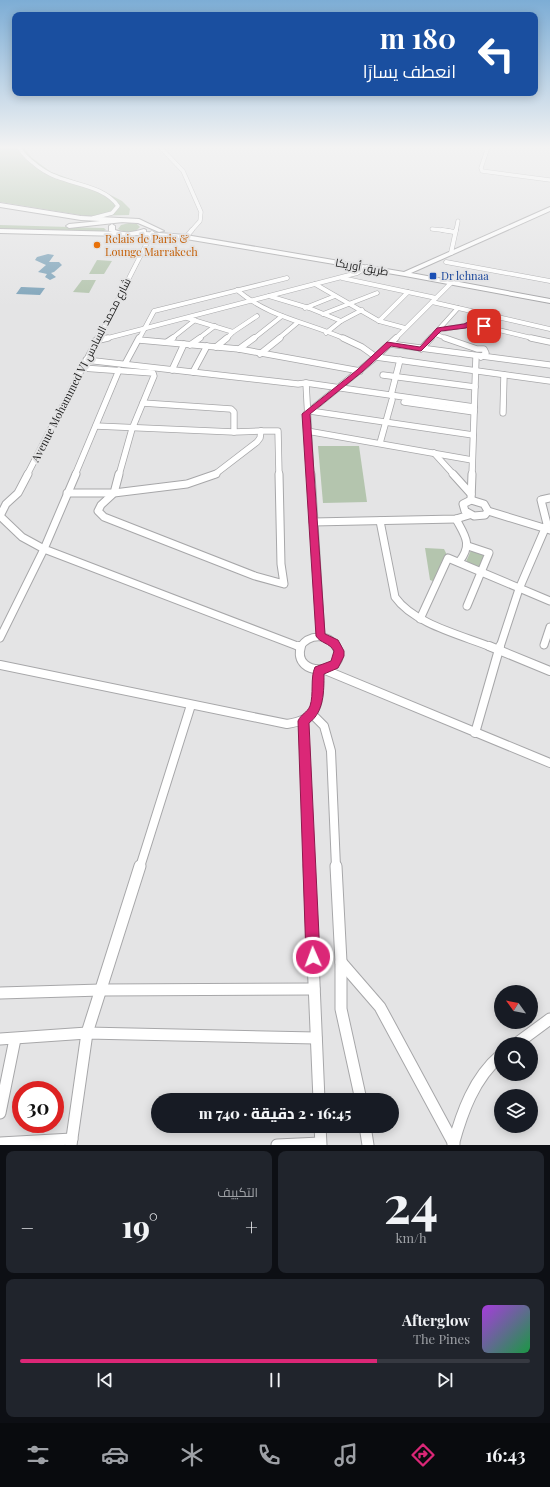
<!DOCTYPE html>
<html lang="ar">
<meta charset="utf-8">
<style>
:root{--surface:#171b24;--page:#20242c;--text:#f1f3f6;--muted:#9ea1a6;--line:#363941;--accent:#db2777}
body{margin:0;font-family:"Playfair Display",Cairo,serif;background:var(--page);color:var(--text);direction:rtl;height:100vh;display:flex;flex-direction:column;font-size:15px;white-space:nowrap}
*{box-sizing:border-box;margin:0}
p{font-size:13px;color:var(--muted)}
.icon{flex:none;width:22px;height:22px;fill:none;stroke:currentColor;stroke-width:2;stroke-linecap:round;stroke-linejoin:round}
.map{position:relative;height:1145px;overflow:hidden;direction:ltr}
.side{display:flex;flex-direction:column;gap:6px;padding:6px;background:#0d0f14;flex:1}
.side>*{flex:none}
.banner{position:absolute;left:12px;top:12px;width:526px;height:84px;border-radius:8px;box-shadow:0 2px 10px #0003;direction:rtl;background:#1a4fa0;color:#fff;overflow:hidden}
.needle{width:26px;rotate:303deg}
.controls{position:absolute;left:494px;top:985px;display:grid;gap:8px}
.controls a{display:grid;place-items:center;width:44px;height:44px;border-radius:50%;background:var(--surface);box-shadow:0 2px 10px #0003;font-size:20px}
.speed{position:absolute;left:12px;top:1081px;display:flex;gap:8px;font-size:20px;font-weight:700;text-align:center}
.speed>*{display:grid;place-content:center;width:52px;height:52px;border-radius:50%;background:var(--surface);box-shadow:0 2px 10px #0003;line-height:1}
.speed .limit{border:6px solid #d22;background:#fff;color:#111}
.pin{position:absolute;display:grid;place-items:center;width:34px;height:34px;color:#fff;margin:-17px;border-radius:8px;box-shadow:0 2px 6px #0006}
.me{position:absolute;width:44px;margin:-22px;rotate:358deg;stroke-linejoin:round;filter:drop-shadow(0 0 3px #0008)}
.turn{display:flex;align-items:center;gap:14px;height:84px;padding:0 16px;font-size:18px}
.turn .icon{width:52px;height:52px;stroke-width:2.5}
.turn b{display:block;font-size:28px;line-height:34px}
.big{font-size:30px;font-weight:800;line-height:1.1}
.side .tile{flex:1;display:flex;flex-direction:column;justify-content:center;gap:6px;min-width:0;padding:0 14px;border-radius:8px;background:var(--page)}
.side .dial{align-items:center;gap:0}
.dial b{font-size:52px;line-height:1}
.song{display:flex;align-items:center;gap:12px}
.cover{width:48px;height:48px;border-radius:6px;background:linear-gradient(135deg,hsl(280 70% 55%),hsl(140 70% 35%))}
.played{height:4px;border-radius:2px;background:linear-gradient(90deg,var(--accent) 70%,var(--line) 70%)}
.keys{display:flex;justify-content:space-around;direction:ltr}
.heat{display:flex;justify-content:space-between;align-items:center;font-size:22px;direction:ltr}
.side .tiles{flex:1;display:grid;gap:6px;grid-template-columns:1fr 1fr}
.tile:last-child{grid-column:span 2}
.trip{position:absolute;left:151px;top:1093px;width:248px;height:40px;border-radius:20px;background:var(--surface);box-shadow:0 2px 10px #0003;font-weight:800;line-height:40px;text-align:center;direction:rtl}
.tab-bar{display:flex;height:64px;justify-content:space-around;align-items:center;background:#090b0e;color:var(--muted)}
.tab-bar .icon{width:28px;height:28px}
.tab-bar .active{color:var(--accent)}
.tab-bar b{font-size:18px;color:var(--text)}
.map>svg:first-child{display:block}
</style>
<div class="map">
<svg width="550" height="1145" viewBox="0 0 550 1145">
<rect width="100%" height="100%" fill="#e4e4e5"/>
<!-- green -->
<g fill="#b4c5ae">
<path d="M0 147H23L32 158 51 172 101 190 122 201 130 209 129 215 86 216 0 202Z"/>
<path d="M129 223 137 224 140 227C135 233 125 233 118 229L121 225Z"/>
<path d="M0 225 104 228 106 230 101 232 0 229Z"/>
<path d="M97 260 112 261 104 274H89Z"/>
<path d="M82 280H96L89 293 73 292Z"/>
<path d="M318 446H359L367 502 323 503Z"/>
<path d="M425 548 444 549 447 555 438 583 430 580Z"/>
<path d="M472 548 488 554 481 569 465 564Z"/>
</g>
<!-- water -->
<g fill="#7ea3b9">
<path d="M48 254 54 255 49 262H59L62 265 54 272 51 273 56 277 50 280 45 277 47 274 38 272 46 265 35 260 37 257Z"/>
<path d="M21 287H22L45 288 40 295 16 294Z"/>
</g>
<g fill="none" stroke-linecap="round" stroke-linejoin="round">
<defs>
<g id="street-far5">
<path d="M19 147C22 153 26 157 31 161 39 168 48 174 57 177 77 185 105 187 118 206L112 213 93 218"/>
<path d="M160 147 183 171 201 212 200 221 191 231"/>
<path d="M488 147 481 168 482 171 550 180"/>
<path d="M432 229 450 231"/>
<path d="M456 231 458 221"/>
</g>
<g id="street-far4">
<path d="M442 230 454 232"/>
<path d="M186 237 192 230"/>
<path d="M451 253 456 230"/>
<path d="M446 262 550 281"/>
<path d="M342 278 436 298"/>
<path d="M315 284 379 321 405 328"/>
<path d="M237 290C270 318 307 322 345 339"/>
<path d="M269 296 309 308 341 321"/>
<path d="M432 302 550 329"/>
<path d="M305 308 335 296"/>
<path d="M323 314 377 293"/>
<path d="M187 318 233 332 226 339"/>
<path d="M379 321 408 292"/>
<path d="M470 323 536 339"/>
<path d="M439 330 468 325 477 312"/>
<path d="M233 332 257 316"/>
<path d="M326 333 341 321 362 310"/>
<path d="M435 334 448 339"/>
<path d="M98 339 152 233"/>
<path d="M104 339 357 273 367 267"/>
<path d="M139 339 154 311 287 278"/>
<path d="M171 339 195 320"/>
<path d="M198 339 215 326"/>
<path d="M253 339 282 316"/>
<path d="M278 339 297 323"/>
<path d="M395 339 451 283"/>
<path d="M430 339 458 308"/>
</g>
<g id="street-far3">
<path d="M343 338 362 347 376 357 550 381"/>
<path d="M445 338 477 349H484L486 353 481 357"/>
<path d="M531 338 550 342"/>
<path d="M139 340 239 349 360 371"/>
<path d="M95 341 108 338"/>
<path d="M167 342 173 338"/>
<path d="M390 344 550 365"/>
<path d="M190 345 200 338"/>
<path d="M216 347 227 338"/>
<path d="M239 349 254 338"/>
<path d="M421 349 431 338"/>
<path d="M260 354 280 338"/>
<path d="M86 360 298 384 306 383 474 407"/>
<path d="M125 364 139 338"/>
<path d="M82 368 153 373 154 376 132 429 119 475"/>
<path d="M172 370 184 344"/>
<path d="M193 372 207 346"/>
<path d="M383 375 475 387"/>
<path d="M306 383 311 475"/>
<path d="M391 395 400 360"/>
<path d="M404 402 474 412"/>
<path d="M143 403 231 409 234 412V432"/>
<path d="M310 411 473 435"/>
<path d="M503 413 504 375"/>
<path d="M306 414 376 357 396 338"/>
<path d="M96 426 234 432 261 431"/>
<path d="M261 431H278L279 475"/>
<path d="M307 431 472 460"/>
<path d="M380 443 392 400"/>
<path d="M434 453 454 475"/>
<path d="M27 475 98 338"/>
<path d="M75 475 119 370"/>
<path d="M214 475 257 442 260 438 261 431"/>
<path d="M472 475 476 357"/>
</g>
<g id="street-far2">
<path d="M76 474 44 549 300 647"/>
<path d="M216 474 187 484 114 493 101 505 98 511 104 517 255 576 284 584 281 564 279 474"/>
<path d="M311 474 321 636"/>
<path d="M453 474 471 494"/>
<path d="M67 493H114L119 474"/>
<path d="M471 500 472 474"/>
<path d="M471 500 484 504 488 511 485 515 474 516 465 511 463 504Z"/>
<path d="M488 511 550 530"/>
<path d="M0 516 6 504 18 493 28 474"/>
<path d="M0 516 22 537 44 549 0 638"/>
<path d="M456 519C465 536 473 544 459 562"/>
<path d="M380 521 395 597C414 624 461 635 491 647"/>
<path d="M313 522 456 519 469 515"/>
<path d="M467 606 489 553 468 546"/>
<path d="M420 619 448 558 550 601"/>
<path d="M544 645 550 627"/>
<path d="M300 647C309 634 328 633 336 647"/>
<path d="M500 647 519 589 547 524 541 500 550 498"/>
</g>
<g id="street-far1">
<path d="M298 646 300 647"/>
<path d="M301 646C291 680 352 674 336 646"/>
<path d="M489 646 550 671"/>
<path d="M0 665 287 724C322 719 319 700 319 670"/>
<path d="M325 670 550 763"/>
<path d="M312 714 324 726 331 751 336 867"/>
<path d="M303 721 309 867"/>
<path d="M475 733 500 646"/>
<path d="M140 867 191 705"/>
</g>
<g id="street">
<path d="M309 866 319 1100"/>
<path d="M336 866 341 962V1009L361 1100"/>
<path d="M341 962 380 1007 454 1144"/>
<path d="M0 993 101 990 314 989"/>
<path d="M0 1039 87 1033 316 1038"/>
<path d="M516 1044 550 1019"/>
<path d="M0 1113 15 1039"/>
<path d="M320 1126 321 1145"/>
<path d="M365 1126 368 1145"/>
<path d="M0 1143 72 1139"/>
<path d="M71 1145 87 1033 140 866"/>
<path d="M277 1145 320 1143"/>
<path d="M453 1145C462 1112 474 1078 501 1055"/>
</g>
<g id="secondary">
<path d="M0 203 81 216 139 219 164 231 159 232 138 223 81 220 0 207Z"/>
<path d="M550 207V211L411 273 550 299V303L405 276 186 239 138 235 124 236 109 231V226L112 224 115 226V230C125 234 134 232 144 229L146 230V232L186 235 404 272Z"/>
</g>
<g id="primary">
<path d="M121 219 123 220V222L69 228 66 226 69 224Z"/>
<path d="M0 229 122 232 125 234 122 236 0 233Z"/>
</g>
</defs>
<!-- street-far5 casing -->
<use href="#street-far5" stroke="#a7a7a9" stroke-width="4.5"/>
<!-- street-far4 casing -->
<use href="#street-far4" stroke="#a7a7a9" stroke-width="5"/>
<!-- street-far3 casing -->
<use href="#street-far3" stroke="#a7a7a9" stroke-width="7"/>
<!-- street-far2 casing -->
<use href="#street-far2" stroke="#a7a7a9" stroke-width="9"/>
<!-- street-far1 casing -->
<use href="#street-far1" stroke="#a7a7a9" stroke-width="10"/>
<!-- street casing -->
<use href="#street" stroke="#a7a7a9" stroke-width="13"/>
<!-- secondary casing -->
<use href="#secondary" stroke="#a7a7a9" stroke-width="2"/>
<!-- primary casing -->
<use href="#primary" stroke="#a7a7a9" stroke-width="2"/>
<!-- street-far5 -->
<use href="#street-far5" stroke="#fff" stroke-width="3.5"/>
<!-- street-far4 -->
<use href="#street-far4" stroke="#fff" stroke-width="4"/>
<!-- street-far3 -->
<use href="#street-far3" stroke="#fff" stroke-width="5.5"/>
<!-- street-far2 -->
<use href="#street-far2" stroke="#fff" stroke-width="7"/>
<!-- street-far1 -->
<use href="#street-far1" stroke="#fff" stroke-width="8"/>
<!-- street -->
<use href="#street" stroke="#fff" stroke-width="11"/>
<!-- secondary -->
<use href="#secondary" fill="#fff" fill-rule="evenodd"/>
<!-- primary -->
<use href="#primary" fill="#fff" fill-rule="evenodd"/>
</g>
<!-- sky -->
<linearGradient id="sky" x2="0" y2="1"><stop stop-color="#7dadd5"/><stop offset="0.48" stop-color="#f3f3f3"/><stop offset="1" stop-color="#f3f3f3" stop-opacity="0"/></linearGradient>
<rect width="550" height="307" fill="url(#sky)"/>
<!-- route -->
<path fill="#db2777" stroke="#8e194d" d="M470 321 487 326 484 328 471 325 466 328 441 331 421 351 391 346 362 372 310 414 325 634 338 640 344 651V656L338 668 324 674C324 691 324 712 309 723L320 957 318 962 313 964 308 962 306 957 298 721C301 714 307 713 310 706 314 694 310 678 315 667L331 661 334 651C330 643 320 643 316 636L302 414 357 370 387 342 420 347 437 328 464 324Z"/>
<!-- markers -->
<circle fill="#e8710a" stroke="#e4e4e5" stroke-width="1.5" cx="97" cy="245" r="4"/>
<rect fill="#1a4fb4" stroke="#e4e4e5" stroke-width="1.5" x="429" y="272" width="8" height="8" rx="2"/>
<g text-anchor="middle" stroke-width="4" stroke-linejoin="round" paint-order="stroke">
<!-- far-food labels -->
<g font-size="11" fill="#c56008" stroke="#e4e4e5" text-anchor="start">
<text x="105" y="243">Relais de Paris &amp;<tspan x="105" dy="13">Lounge Marrakech</tspan></text>
</g>
<!-- far-street labels -->
<g font-size="11" fill="#232323" stroke="#e4e4e5">
<text transform="translate(362 267) rotate(10)" y="4">طريق أوريكا</text>
<text transform="translate(81 370) rotate(-63)" y="4">Avenue Mohammed VI شارع محمد السادس</text>
</g>
<!-- far-transit labels -->
<g font-size="11" fill="#164399" stroke="#e4e4e5" text-anchor="start">
<text x="441" y="280">Dr lehnaa</text>
</g>
</g>
</svg>
<div class="controls">
<a><svg class="needle" viewBox="-14 -14 28 28"><path d="M0-13l5 13h-10z" fill="#e53935"/><path d="M0 13l5-13h-10z" fill="#9ea1a6"/></svg></a>
<a><svg class="icon" aria-label="search" viewBox="0 0 24 24"><circle cx="10" cy="10" r="6"/><path d="M15 15l6 6"/></svg></a>
<a><svg class="icon" aria-label="layers" viewBox="0 0 24 24"><path d="M12 4l9 5-9 5-9-5zM3 14l9 5 9-5"/></svg></a>
</div>
<div class="speed"><div class="limit">30</div></div>
<div class="pin" style="left:484px;top:326px;background:#d93025"><svg class="icon" aria-label="arrive" viewBox="0 0 24 24"><path d="M6 21V4h12l-3 4 3 4H6"/></svg></div>
<svg class="me" style="left:313px;top:957px" viewBox="-20 -20 40 40"><circle r="17" fill="#db2777" stroke="#fff" stroke-width="3"/><path d="M0-11L8 9 0 5-8 9z" fill="#fff"/></svg>
<div class="trip">16:45 · 2 دقيقة · 740 m</div>
<div class="banner">
<div class="turn"><svg class="icon" aria-label="left" viewBox="0 0 24 24"><path d="M17 20v-9H6M10 6l-5 5 5 5"/></svg><div><b>180 m</b>انعطف يسارًا</div></div>
</div>
</div>
<section class="side">
<div class="tiles">
<div class="tile dial"><b>24</b><p>km/h</p></div>
<div class="tile"><p>التكييف</p>
<div class="heat"><a>−</a><b class="big">19°</b><a>+</a></div>
</div>
<div class="tile">
<div class="song"><i class="cover"></i><div><b>Afterglow</b><p>The Pines</p></div></div>
<div class="played"></div>
<div class="keys"><svg class="icon" aria-label="previous" viewBox="0 0 24 24"><path d="M18 5L8 12l10 7zM5 5v14"/></svg><svg class="icon" aria-label="pause" viewBox="0 0 24 24"><path d="M8 5v14M16 5v14"/></svg><svg class="icon" aria-label="next" viewBox="0 0 24 24"><path d="M6 5l10 7-10 7zM19 5v14"/></svg></div>
</div>
</div>
</section>
<nav class="tab-bar">
<b>16:43</b>
<svg class="icon active" aria-label="directions" viewBox="0 0 24 24"><path d="M12 3l9 9-9 9-9-9zM9 14v-3h6M13 9l2 2-2 2"/></svg>
<svg class="icon" aria-label="music" viewBox="0 0 24 24"><path d="M9 18V5l10-2v13"/><circle cx="6" cy="18" r="3"/><circle cx="16" cy="16" r="3"/></svg>
<svg class="icon" aria-label="phone" viewBox="0 0 24 24"><path d="M5 4h4l2 5-3 2q2 4 5 5l2-3 5 2v4C11 20 4 13 5 4z"/></svg>
<svg class="icon" aria-label="climate" viewBox="0 0 24 24"><path d="M12 3v18M4 7l16 10M4 17L20 7"/></svg>
<svg class="icon" aria-label="car" viewBox="0 0 24 24"><path d="M5 17H2v-5l4-1 3-4h7l3 4 3 1v5h-3M9 17h6M6 11h13"/><circle cx="7" cy="17" r="2"/><circle cx="17" cy="17" r="2"/></svg>
<svg class="icon" aria-label="filters" viewBox="0 0 24 24"><path d="M4 7h16M4 17h16"/><circle cx="9" cy="7" r="2"/><circle cx="15" cy="17" r="2"/></svg>
</nav>
